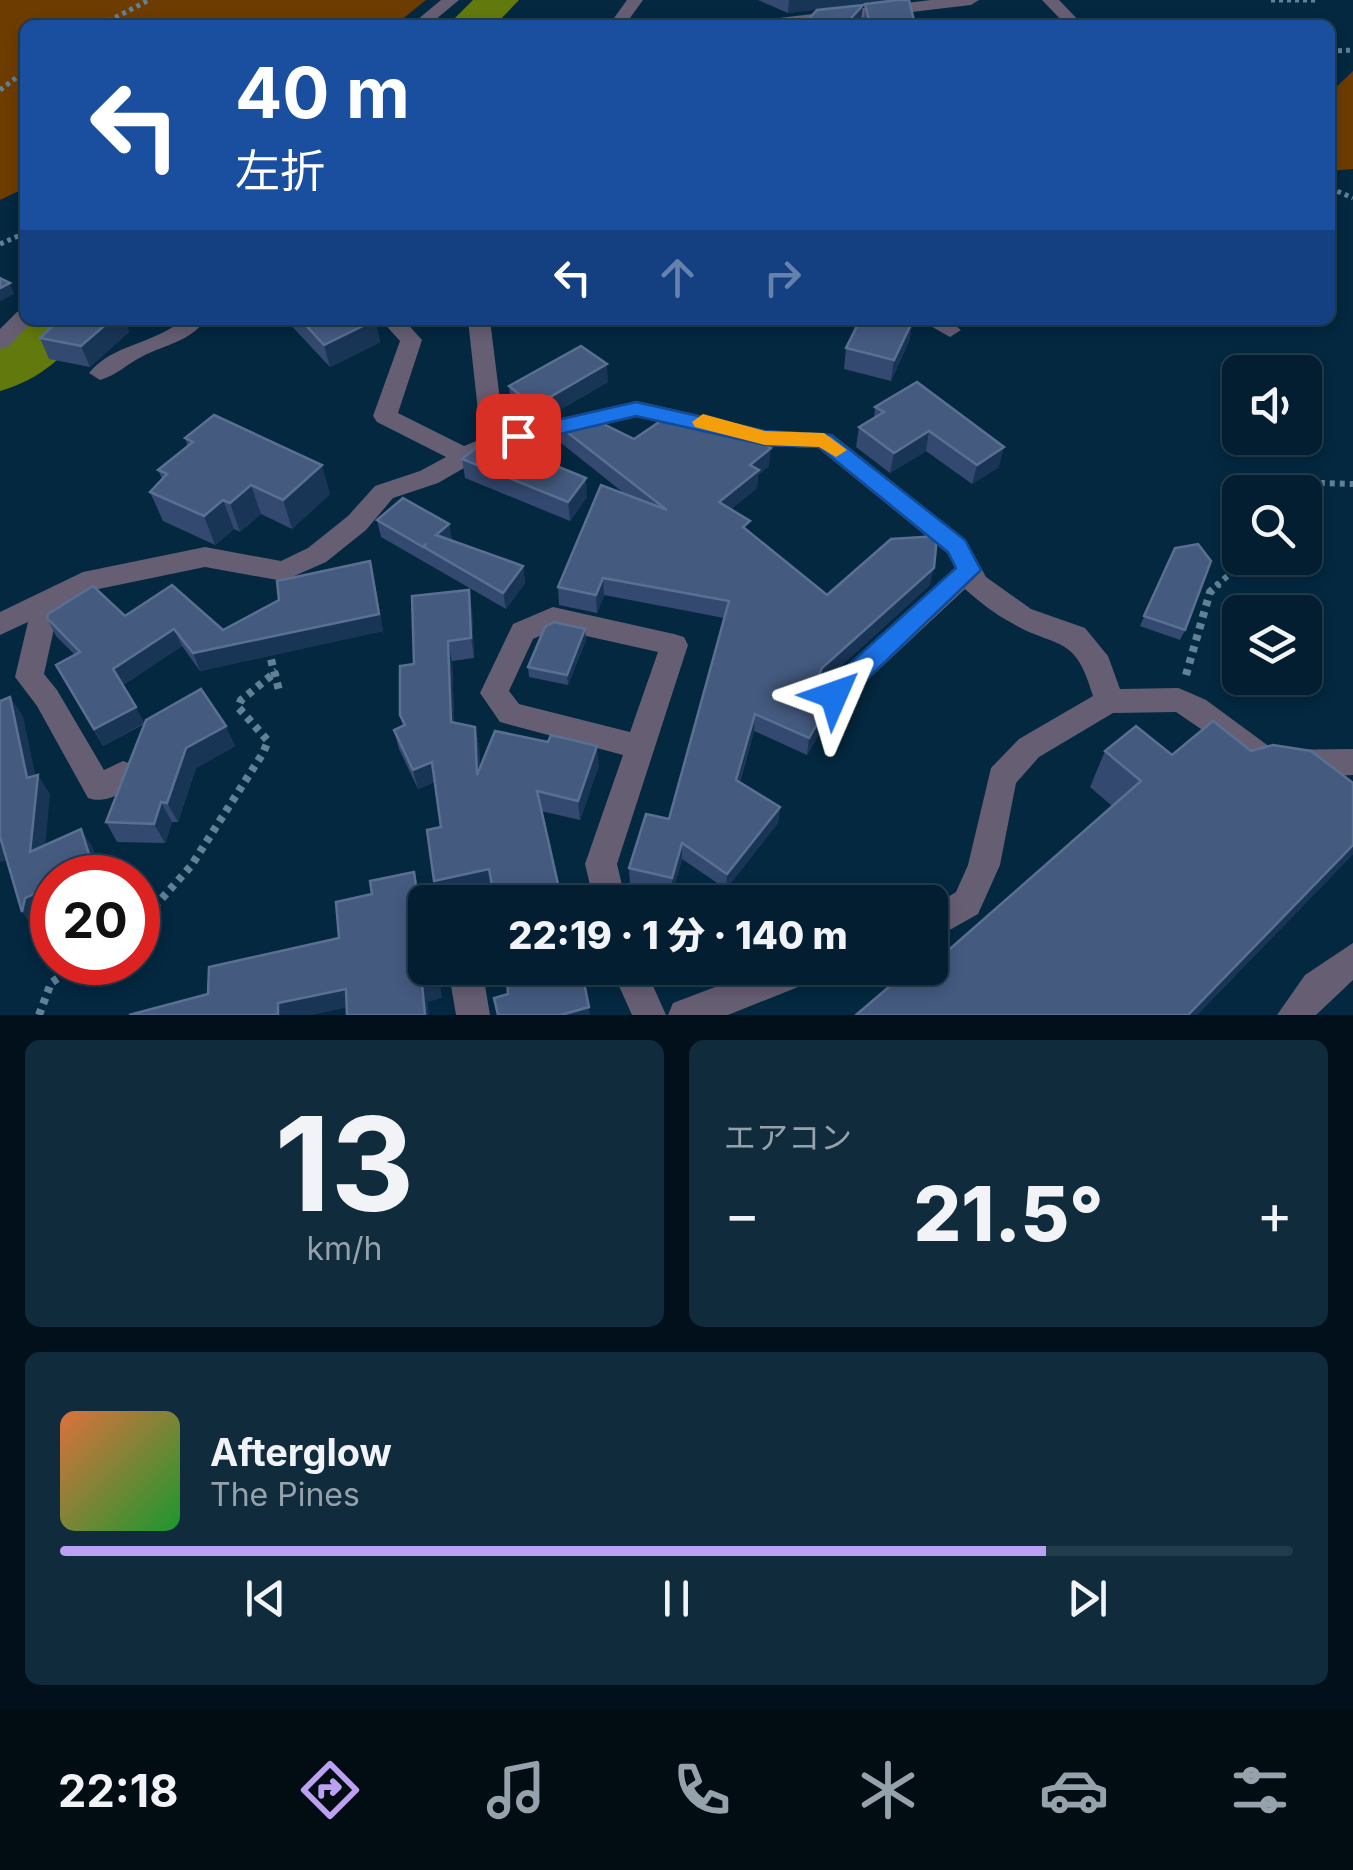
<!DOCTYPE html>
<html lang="ja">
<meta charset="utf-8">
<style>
:root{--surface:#021e30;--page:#102b3c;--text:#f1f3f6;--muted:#96a2ab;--line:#233c4c;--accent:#bca0f2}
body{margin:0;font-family:Inter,"Noto Sans JP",sans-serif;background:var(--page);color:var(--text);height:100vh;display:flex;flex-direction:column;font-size:38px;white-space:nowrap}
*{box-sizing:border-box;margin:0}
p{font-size:32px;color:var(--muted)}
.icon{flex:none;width:55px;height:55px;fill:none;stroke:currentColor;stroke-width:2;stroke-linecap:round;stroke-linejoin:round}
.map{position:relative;height:1015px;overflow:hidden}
.details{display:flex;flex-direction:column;gap:25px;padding:25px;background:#01101a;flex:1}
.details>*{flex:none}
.banner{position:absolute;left:20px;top:20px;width:1315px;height:305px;border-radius:15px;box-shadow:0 5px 15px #0003,0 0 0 2px var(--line);background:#1a4fa0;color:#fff;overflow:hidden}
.tools{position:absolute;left:1222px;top:355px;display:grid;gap:20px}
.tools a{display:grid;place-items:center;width:100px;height:100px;border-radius:15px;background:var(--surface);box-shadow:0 5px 15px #0003,0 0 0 2px var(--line);font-size:50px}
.speed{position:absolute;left:30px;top:855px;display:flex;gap:20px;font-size:50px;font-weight:700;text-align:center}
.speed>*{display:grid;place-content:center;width:130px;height:130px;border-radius:50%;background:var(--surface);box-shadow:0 5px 15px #0003,0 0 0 2px var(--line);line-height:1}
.speed .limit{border:15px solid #d22;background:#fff;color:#111}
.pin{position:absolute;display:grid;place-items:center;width:85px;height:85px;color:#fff;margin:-42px;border-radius:20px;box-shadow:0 5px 15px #0006}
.me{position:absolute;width:110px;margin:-55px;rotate:47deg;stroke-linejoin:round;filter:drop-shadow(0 0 8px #0008)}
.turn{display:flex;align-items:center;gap:35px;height:210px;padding:0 50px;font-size:45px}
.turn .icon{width:130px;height:130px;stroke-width:2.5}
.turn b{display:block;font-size:70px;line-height:85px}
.lanes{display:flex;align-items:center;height:95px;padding:0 50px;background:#0003;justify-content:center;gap:50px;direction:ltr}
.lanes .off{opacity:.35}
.big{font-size:75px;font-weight:800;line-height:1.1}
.details .tile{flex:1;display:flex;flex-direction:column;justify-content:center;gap:15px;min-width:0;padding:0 35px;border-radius:15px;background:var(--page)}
.details .dial{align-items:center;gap:0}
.dial b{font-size:130px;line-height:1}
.song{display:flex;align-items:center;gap:30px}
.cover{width:120px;height:120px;border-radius:15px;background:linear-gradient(135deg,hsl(20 70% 55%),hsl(130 70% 35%))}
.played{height:10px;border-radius:5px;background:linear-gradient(90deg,var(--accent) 80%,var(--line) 80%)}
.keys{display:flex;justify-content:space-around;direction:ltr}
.heat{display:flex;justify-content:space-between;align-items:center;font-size:55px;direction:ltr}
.details .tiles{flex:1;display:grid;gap:25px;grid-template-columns:1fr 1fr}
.tile:last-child{grid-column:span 2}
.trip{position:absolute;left:408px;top:885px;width:540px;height:100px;border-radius:15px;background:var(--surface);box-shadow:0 5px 15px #0003,0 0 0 2px var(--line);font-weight:800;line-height:100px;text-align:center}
.tabs{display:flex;height:160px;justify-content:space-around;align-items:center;background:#010c13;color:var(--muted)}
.tabs .icon{width:70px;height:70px}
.tabs .on{color:var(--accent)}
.tabs b{font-size:45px;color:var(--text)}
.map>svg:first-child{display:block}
</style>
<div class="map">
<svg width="1353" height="1015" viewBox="0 0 1353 1015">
<rect width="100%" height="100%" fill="#032840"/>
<!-- forest -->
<g fill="#6d3c00">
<path d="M0 0H426L395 25H25V188L0 200Z"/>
<path d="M1353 71V169L1330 171V93Z"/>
</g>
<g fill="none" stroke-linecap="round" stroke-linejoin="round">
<!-- river -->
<g fill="#62790d" fill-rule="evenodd">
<path d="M473 0H519L495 25H448Z"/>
<path d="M31 320H90C69 355 39 380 0 391V344Z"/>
</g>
<!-- path-far2 -->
<g stroke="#618197" stroke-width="5" stroke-dasharray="4 4" stroke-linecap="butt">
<path d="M1271 0H1318"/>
<path d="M101 25 149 0"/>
<path d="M1330 51 1353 50"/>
<path d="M0 90 25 71"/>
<path d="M1330 188 1353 198"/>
<path d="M0 244 25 233"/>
</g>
<!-- path-far1 -->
<g stroke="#618197" stroke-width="6" stroke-dasharray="5 5" stroke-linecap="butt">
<path d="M1291 492 1323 483 1353 484"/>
<path d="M1216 586 1248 558"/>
</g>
<!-- path -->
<g stroke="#618197" stroke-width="8" stroke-dasharray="6 6" stroke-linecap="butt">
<path d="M268 648 280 694"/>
<path d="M1186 675 1210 592 1219 584"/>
<path d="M138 925 191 866 263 753 268 741 238 707 241 700 277 671"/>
<path d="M39 1015 51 983 81 962"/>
</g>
<!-- minor -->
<g fill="#665e73" fill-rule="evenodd">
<path d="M441 0H459L429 25H411Z"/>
<path d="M627 0H643L625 25H609Z"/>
<path d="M931 0H979L971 5 801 25H753L761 20Z"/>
<path d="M1042 0H1059L1083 25H1066Z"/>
<path d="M25 310V320H34L8 347 0 349V329L17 312Z"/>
<path d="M182 320H206C188 342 167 344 143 356 128 363 116 376 100 380L89 373C112 344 155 344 182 320Z"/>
<path d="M381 320H404L422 340 398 413 464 446 499 432 478 411 468 320H490L501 408 522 427 637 401 765 430 832 434 966 540 986 577 1031 609 1085 628 1108 656 1120 689 1178 688 1188 692 1206 700 1274 750 1353 749V775L1289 778 1267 774 1176 712 1113 713 1039 757 1016 783 1000 865 978 914 930 941V908L956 892 968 865 991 768 1019 739 1093 696C1075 632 1057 650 1010 622 995 614 978 601 965 589L843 703 833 707 823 703 819 695 823 687 955 568 947 553 818 448 765 446 637 417 497 449 438 483 393 498 366 530 326 562 283 581 205 567 89 591 59 606 44 674 57 690 104 770 123 761 134 765 138 774C130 791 106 805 88 798L37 706 15 677 28 622 0 635V612L83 572 205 547 281 561 308 548 348 516 375 486 420 471 446 457 377 422 373 416 400 341Z"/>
<path d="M920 320H948L961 330 950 337Z"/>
<path d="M553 607 674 634 684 637 688 645 617 864 626 902H594L585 864 623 755 500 722 480 693 513 624ZM555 629 658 652 630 732 519 704 509 691 533 639Z"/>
<path d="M1353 943V980L1316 1015H1277L1305 975Z"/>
<path d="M448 968H482L490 1015H456Z"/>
<path d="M611 968H645L666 1015H632Z"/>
<path d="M765 968H823L818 979 728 1015H668L673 1003Z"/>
</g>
</g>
<!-- wall -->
<g fill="#344970">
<path d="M758 0H909L915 25H864L865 4 788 13Z"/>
<path d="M59 320H125L129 332 90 367 49 359 40 338Z"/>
<path d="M286 320H375L380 342 330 367Z"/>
<path d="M852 320H913L909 341 891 381 844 369 846 348 858 324Z"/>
<path d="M608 382 551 415 532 421 511 404 509 386Z"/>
<path d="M917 382 999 467 972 484 926 451 890 473 856 447 859 427 874 418 875 407Z"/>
<path d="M687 421 769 466 758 475 757 488 731 509 749 533 827 595 930 585 820 685 813 699 826 722 807 755 754 731 740 782 780 807 778 823 726 889 682 859 672 894 630 884 629 868 669 819 724 618 604 595 597 613 559 605 558 587 625 494 556 439 554 422 634 439Z"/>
<path d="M185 438 330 494 292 529 261 514 240 532 234 529 215 545 163 521 150 492 162 479 158 470 188 447Z"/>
<path d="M462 459 587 497 570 521 465 478Z"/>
<path d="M377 520 449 524 452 540 523 566 525 583 506 609 381 537Z"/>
<path d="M1175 548 1185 630 1180 640 1140 626Z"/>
<path d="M374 579 383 631 200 671 182 646 123 685 144 723 235 746 196 768 178 822H172L165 843 117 842 106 822 144 724 103 746 56 665 75 655 56 636 47 618 125 616 223 630Z"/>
<path d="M472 610 474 658 452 661 454 722 475 727 479 746 480 768 599 765 580 820 541 811 560 893 569 902 492 887 439 900 434 881 441 827 435 782 418 789 399 749 394 730 403 726 400 715 414 664Z"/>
<path d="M586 640 568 685 529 677 528 667Z"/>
<path d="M1105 751 1172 755 1251 751 1353 783V854L1197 1015H856L943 955 1112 806 1090 787Z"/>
</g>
<!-- shaded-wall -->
<g fill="#193556">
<path d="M789 0H899L788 13Z"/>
<path d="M863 5 861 22 858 25H845Z"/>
<path d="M10 283 14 294 0 302V288Z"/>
<path d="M111 320H125L129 332 90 367 81 346Z"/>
<path d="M375 320 380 342 330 367 324 345Z"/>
<path d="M913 320 909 341 891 381 894 360Z"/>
<path d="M607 364 608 382 551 415 532 421 530 403Z"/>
<path d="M929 431 926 451 890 473 894 453Z"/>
<path d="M1004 447 999 467 972 484 977 465Z"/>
<path d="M771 448 769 466 758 475 757 488 718 520 719 502 750 465Z"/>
<path d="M322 465 330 494 292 529 283 500Z"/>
<path d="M586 478 587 497 570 521 568 502Z"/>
<path d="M251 485 261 514 240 532 230 503Z"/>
<path d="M223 500 234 529 215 545 204 516Z"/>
<path d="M449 524 452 540 436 535Z"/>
<path d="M370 561 383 631 200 671 193 653Z"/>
<path d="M523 566 525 583 506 609 503 593Z"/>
<path d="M934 568 930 585 820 685 806 714 809 697 822 668Z"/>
<path d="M603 578 604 595 597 613 596 595Z"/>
<path d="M469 590 472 610 474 658 471 638Z"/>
<path d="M174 629 182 646 121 686 113 669Z"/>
<path d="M585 629 586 640 568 685 567 675Z"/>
<path d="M448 641 452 661 455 741 451 722Z"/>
<path d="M10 697 23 716 37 783 38 775 50 794 43 871 30 852 27 778Z"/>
<path d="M828 705 826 722 807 755 809 738Z"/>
<path d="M136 707 144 723 103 746 94 729Z"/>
<path d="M755 714 754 731 735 796 736 780Z"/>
<path d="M226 726 235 746 196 768 178 822 167 803 186 748Z"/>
<path d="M475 727 479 746 481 794 477 775Z"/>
<path d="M597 746 599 765 580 820 578 801Z"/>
<path d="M432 762 437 781 418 789 413 770Z"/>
<path d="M161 802 172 822 165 843 154 824Z"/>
<path d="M780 807 778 823 726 889 727 874Z"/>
<path d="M81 829 93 848 102 878H69Z"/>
<path d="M0 840H1L15 858 0 862Z"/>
<path d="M682 843V859L672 894V878Z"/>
<path d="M1353 845V854L1197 1015H1188Z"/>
<path d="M489 869 493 887 439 900 434 881Z"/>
<path d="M414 872 419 890 425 932V948Z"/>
<path d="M52 885V909L39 915 35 930 22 912 25 898Z"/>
<path d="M435 968H438L442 998 428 1002 429 1015H425L422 984Z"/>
<path d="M346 989 353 1006 313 1015H278V1003Z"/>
<path d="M589 1007 590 1015H561Z"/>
</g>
<!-- building -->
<g fill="#445a7f" stroke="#5a7092" stroke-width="2.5">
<path d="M898 0H909L915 25H870L865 4Z"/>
<path d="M863 5 845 25H803L817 10Z"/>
<path d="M0 278 10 283 0 288Z"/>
<path d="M59 320H111L81 346 40 338Z"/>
<path d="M301 320H375L324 345Z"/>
<path d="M860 320H913L894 360 846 348Z"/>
<path d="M581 346 607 364 550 397 530 403 509 386Z"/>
<path d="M917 382 1004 447 977 465 929 431 894 453 859 427 884 412 875 407Z"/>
<path d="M674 412 687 421 704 419 734 437 742 431 771 448 750 465 759 470 719 502 750 521 743 527 827 595 891 539 937 536 934 568 822 668 809 697 828 705 809 738 755 714 736 780 780 807 727 874 682 843 672 878 629 868 646 814 669 819 729 601 603 578 596 595 558 587 601 485 667 510 554 422 585 415 634 439Z"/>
<path d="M214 415 322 465 283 500 251 485 230 503 223 500 204 516 150 492 167 474 158 470 193 442 185 438Z"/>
<path d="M488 438 586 478 568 502 462 459Z"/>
<path d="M403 498 449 524 436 535 523 566 503 593 424 547 426 544 423 547 377 520Z"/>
<path d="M1198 544 1211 561 1185 630 1144 616 1175 548Z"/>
<path d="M370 561 379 614 193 653 174 629 113 669 136 707 94 729 56 665 80 652 47 618 48 614 93 586 125 616 172 585 223 630 279 600 277 581Z"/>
<path d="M469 590 471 638 448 641 451 722 475 727 477 775 495 731 548 742 551 735 597 746 578 801 537 791 560 893 567 892 569 902H495L489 869 434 881 427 830 441 827 432 762 413 770 394 730 405 725 400 715V666L414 664 412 596Z"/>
<path d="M554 622 585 629 567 675 528 667 545 627Z"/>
<path d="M201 689 226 726 186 748 167 803 161 802 154 824 106 822 146 720Z"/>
<path d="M10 697 27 778 38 775 30 852 81 829 93 867 69 878H52V885L25 898 22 912 1 840H0V701Z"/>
<path d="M1213 721 1251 751 1273 745 1311 751 1353 783V845L1188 1015H856L911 968H930V951L935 946 943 955 1141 781 1105 751 1136 726 1172 755Z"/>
<path d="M414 872 424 944H425V968H435L437 981 422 984 425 1015H347L346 989 278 1003V1015H129L208 994 209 967 339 938 336 902 372 894 370 881Z"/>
<path d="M506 968H581L589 1007 561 1015H498L494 998 508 994Z"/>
</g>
<!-- route -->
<path fill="#1a73e8" stroke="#114b97" stroke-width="2.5" d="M636 402 765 431 831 435 965 540 981 570 843 702 834 705 824 702 821 695 824 687 956 568 948 552 819 447 765 445 636 416 518 444 507 436 518 429Z"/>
<!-- slow -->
<path fill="#f59e0b" d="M703 414 765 431 824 433 847 450 836 457 819 447 765 445 695 427 692 422Z"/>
</svg>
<div class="tools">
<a><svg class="icon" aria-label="sound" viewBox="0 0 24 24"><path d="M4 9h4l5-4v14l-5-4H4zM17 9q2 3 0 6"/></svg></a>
<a><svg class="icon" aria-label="search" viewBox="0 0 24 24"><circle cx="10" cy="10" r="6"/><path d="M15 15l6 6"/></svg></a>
<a><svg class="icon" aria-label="layers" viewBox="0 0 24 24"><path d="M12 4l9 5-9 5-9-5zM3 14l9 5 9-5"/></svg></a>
</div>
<div class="speed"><div class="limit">20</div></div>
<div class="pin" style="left:518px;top:436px;background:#d93025"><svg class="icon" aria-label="arrive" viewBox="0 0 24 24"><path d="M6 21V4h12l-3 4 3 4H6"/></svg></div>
<svg class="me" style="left:834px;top:695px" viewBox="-20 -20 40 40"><path d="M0-17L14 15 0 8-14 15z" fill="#1a73e8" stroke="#fff" stroke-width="4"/></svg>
<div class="trip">22:19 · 1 分 · 140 m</div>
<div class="banner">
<div class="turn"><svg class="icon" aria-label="left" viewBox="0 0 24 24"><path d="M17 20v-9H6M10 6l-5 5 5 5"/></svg><div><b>40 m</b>左折</div></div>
<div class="lanes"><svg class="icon" aria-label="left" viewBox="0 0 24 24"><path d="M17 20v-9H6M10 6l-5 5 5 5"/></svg><svg class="icon off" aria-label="ahead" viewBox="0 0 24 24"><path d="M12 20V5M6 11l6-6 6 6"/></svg><svg class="icon off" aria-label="right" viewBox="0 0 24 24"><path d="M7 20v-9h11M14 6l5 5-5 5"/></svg></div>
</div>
</div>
<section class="details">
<div class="tiles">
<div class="tile dial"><b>13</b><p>km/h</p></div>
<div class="tile"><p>エアコン</p>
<div class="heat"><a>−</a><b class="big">21.5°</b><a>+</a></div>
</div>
<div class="tile">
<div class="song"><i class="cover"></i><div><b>Afterglow</b><p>The Pines</p></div></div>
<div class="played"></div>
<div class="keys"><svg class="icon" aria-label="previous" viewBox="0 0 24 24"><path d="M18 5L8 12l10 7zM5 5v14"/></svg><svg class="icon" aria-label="pause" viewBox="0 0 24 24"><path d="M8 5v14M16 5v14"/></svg><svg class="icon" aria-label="next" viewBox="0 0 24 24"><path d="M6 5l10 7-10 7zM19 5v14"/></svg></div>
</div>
</div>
</section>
<nav class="tabs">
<b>22:18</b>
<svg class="icon on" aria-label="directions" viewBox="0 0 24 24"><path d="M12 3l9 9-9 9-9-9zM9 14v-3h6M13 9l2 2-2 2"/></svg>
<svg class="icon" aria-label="music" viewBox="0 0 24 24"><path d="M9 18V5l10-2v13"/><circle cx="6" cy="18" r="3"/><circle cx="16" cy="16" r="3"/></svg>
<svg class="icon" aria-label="phone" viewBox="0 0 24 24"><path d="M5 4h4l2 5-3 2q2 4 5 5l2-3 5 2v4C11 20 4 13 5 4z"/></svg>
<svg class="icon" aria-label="climate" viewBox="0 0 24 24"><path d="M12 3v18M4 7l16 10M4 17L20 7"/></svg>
<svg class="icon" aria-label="car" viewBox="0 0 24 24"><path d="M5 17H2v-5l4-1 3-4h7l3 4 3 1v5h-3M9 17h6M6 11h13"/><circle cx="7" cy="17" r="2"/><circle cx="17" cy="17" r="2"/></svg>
<svg class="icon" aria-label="filters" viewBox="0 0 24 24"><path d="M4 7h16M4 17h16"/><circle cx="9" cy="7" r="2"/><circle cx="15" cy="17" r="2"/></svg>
</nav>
